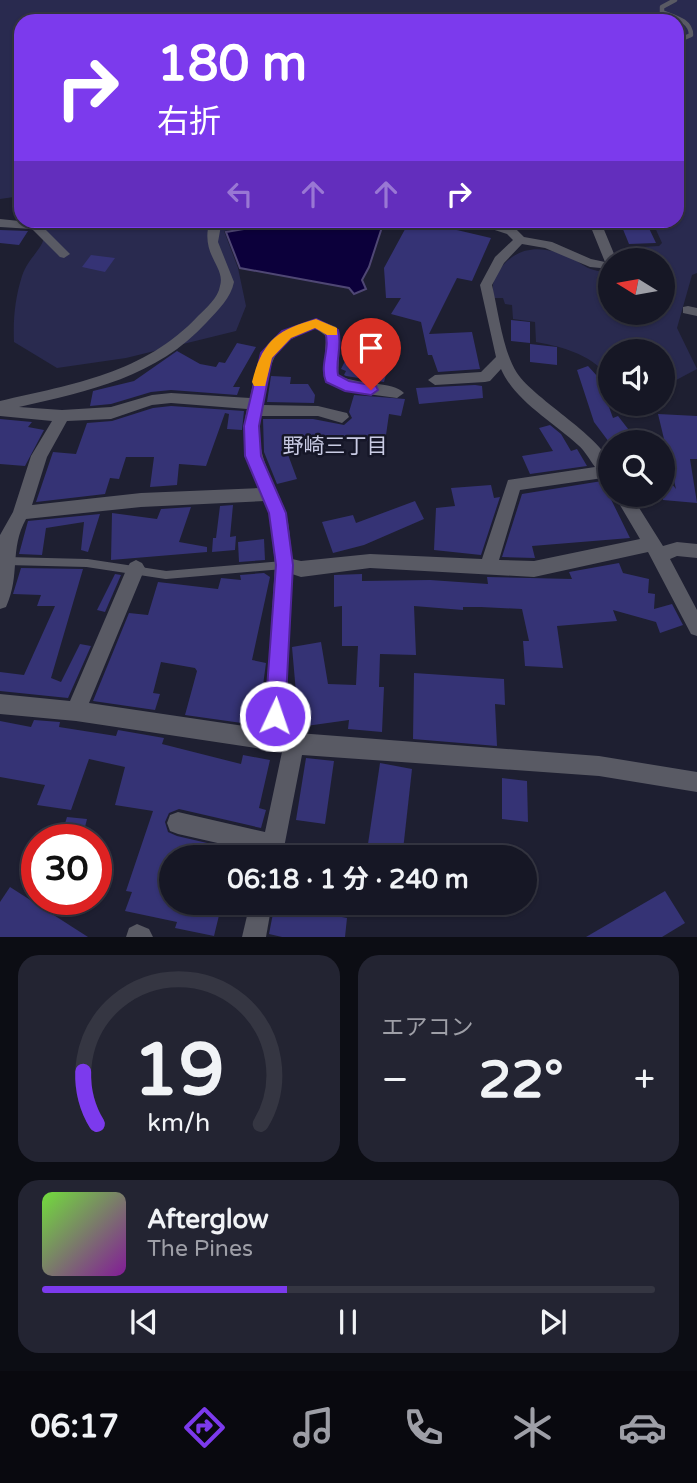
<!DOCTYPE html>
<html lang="ja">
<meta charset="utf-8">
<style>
:root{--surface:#161725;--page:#232432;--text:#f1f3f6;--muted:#9e9fa7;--line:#353642;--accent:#7c3aed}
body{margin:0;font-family:"Varela Round","Noto Sans JP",sans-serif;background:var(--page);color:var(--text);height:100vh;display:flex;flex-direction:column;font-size:26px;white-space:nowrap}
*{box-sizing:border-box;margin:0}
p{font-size:23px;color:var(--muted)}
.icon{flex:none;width:38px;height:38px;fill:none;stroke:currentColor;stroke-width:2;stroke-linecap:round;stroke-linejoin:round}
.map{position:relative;height:937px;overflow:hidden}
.details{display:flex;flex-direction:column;gap:18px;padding:18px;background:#0c0d14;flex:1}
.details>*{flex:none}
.guide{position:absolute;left:14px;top:14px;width:670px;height:214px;border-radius:21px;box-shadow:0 2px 5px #0004,0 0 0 2px var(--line);background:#7c3aed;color:#fff;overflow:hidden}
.needle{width:46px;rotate:281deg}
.controls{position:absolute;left:598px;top:248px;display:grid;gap:14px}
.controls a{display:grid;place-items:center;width:77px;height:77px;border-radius:50%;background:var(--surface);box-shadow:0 2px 5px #0004,0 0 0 2px var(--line);font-size:35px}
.speed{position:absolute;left:21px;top:824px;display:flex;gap:14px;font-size:35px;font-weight:700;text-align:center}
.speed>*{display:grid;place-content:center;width:91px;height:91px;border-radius:50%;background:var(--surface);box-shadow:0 2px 5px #0004,0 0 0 2px var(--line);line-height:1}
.speed .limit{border:10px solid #d22;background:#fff;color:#111}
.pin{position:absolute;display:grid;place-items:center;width:60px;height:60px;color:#fff;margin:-72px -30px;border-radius:50% 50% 50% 0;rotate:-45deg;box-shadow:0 0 7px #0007}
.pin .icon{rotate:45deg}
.me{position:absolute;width:77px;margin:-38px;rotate:3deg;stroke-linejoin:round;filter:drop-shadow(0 0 5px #0008)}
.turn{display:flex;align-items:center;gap:24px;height:147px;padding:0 28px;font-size:32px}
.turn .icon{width:91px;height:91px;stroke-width:2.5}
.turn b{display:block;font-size:49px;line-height:60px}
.lanes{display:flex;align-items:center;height:66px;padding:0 28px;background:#0003;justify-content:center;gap:35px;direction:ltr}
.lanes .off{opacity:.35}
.big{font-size:52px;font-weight:700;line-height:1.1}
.details .card{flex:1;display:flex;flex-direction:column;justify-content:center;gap:10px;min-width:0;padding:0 24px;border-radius:21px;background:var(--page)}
.details .dial{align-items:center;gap:0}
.dial svg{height:182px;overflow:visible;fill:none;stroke:var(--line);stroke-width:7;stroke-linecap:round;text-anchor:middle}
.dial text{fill:var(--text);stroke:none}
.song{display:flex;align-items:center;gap:21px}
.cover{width:84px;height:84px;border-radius:10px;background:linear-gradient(135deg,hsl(100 70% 55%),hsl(290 70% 35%))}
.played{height:7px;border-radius:4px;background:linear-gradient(90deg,var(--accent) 40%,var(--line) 40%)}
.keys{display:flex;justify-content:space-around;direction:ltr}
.heat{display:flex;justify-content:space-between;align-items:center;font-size:38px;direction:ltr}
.details .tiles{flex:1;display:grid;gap:18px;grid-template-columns:1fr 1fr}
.card:last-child{grid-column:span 2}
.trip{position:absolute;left:159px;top:845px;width:378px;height:70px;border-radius:35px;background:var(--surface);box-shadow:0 2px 5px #0004,0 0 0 2px var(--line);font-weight:700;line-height:70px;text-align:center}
.dock{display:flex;height:112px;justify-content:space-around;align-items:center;background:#09090f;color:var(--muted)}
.dock .icon{width:49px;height:49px}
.dock .selected{color:var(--accent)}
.dock b{font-size:32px;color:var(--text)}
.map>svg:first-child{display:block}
</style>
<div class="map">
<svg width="697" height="937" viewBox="0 0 697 937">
<rect width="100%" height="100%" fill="#1e1f31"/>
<!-- green -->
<g fill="#292a4f">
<path d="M0 0H697V273L692 275 677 328 697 369 663 387V352H611V382C596 355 563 347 536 342L535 322 513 319 512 305 505 304 503 298H494C491 282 494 276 504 264 523 244 546 247 570 257 578 261 585 268 594 270 599 272 606 271 611 271V313H663V261H623L624 248 659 246 662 243 652 221 677 220V21H21V196L0 199Z"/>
<path d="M46 221H282L224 231 238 268 246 306 236 331 126 358 57 368 14 342C13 319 15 298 22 276 31 251 47 251 46 221Z"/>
</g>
<!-- water -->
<path fill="#0c003b" stroke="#4f4774" stroke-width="2" d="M291 221H384L369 267 362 280 366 289 354 294 349 288 240 268 226 232Z"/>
<!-- building -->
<g fill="#353375">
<path d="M410 220H445L444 227 491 238 472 281 457 278 429 334 472 332 480 369 438 372 432 355H428L421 322 391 314 401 298H386L384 268Z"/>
<path d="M620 222H646L656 243 629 244Z"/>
<path d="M0 230 28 231 19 245 0 243Z"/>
<path d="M91 255 115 258 105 272 82 267Z"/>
<path d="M511 320 530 322V343L511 341Z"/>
<path d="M237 343 256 347 233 387H240L237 395 171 390 151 392 111 404 90 406 93 391 134 381 177 351 200 364 216 367 219 362 225 363Z"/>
<path d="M365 343 387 355 371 368 387 371 384 382 346 376 344 375 346 371 341 369 347 357Z"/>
<path d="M530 344 557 347V365L530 362Z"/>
<path d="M588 366 598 377 613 418 618 416 632 434 609 442 594 422 577 370Z"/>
<path d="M271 376 291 377 290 384H308L315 395 314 403 267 402Z"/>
<path d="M475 385 482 386 483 398 419 404 416 388Z"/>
<path d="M354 395 405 399 401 416 389 414 385 442 327 439 283 441 297 479 277 484 264 452 263 419H313L344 425 352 418 349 412Z"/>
<path d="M171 406 244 411 242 430 227 429 229 414 225 413 206 466 179 464 177 485 150 487 154 457H126L119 479 110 478 105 494 36 502 53 452 76 454 87 423 112 421 153 408Z"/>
<path d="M658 414 697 416V459H690L697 503 663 500V473L676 489Z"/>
<path d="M0 419 32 422 28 427 44 430 25 466 0 464Z"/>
<path d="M550 425 561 434 571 451 577 449 587 466 530 474 522 456 553 451 539 428Z"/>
<path d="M602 481 630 538 532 546 535 558 502 557 522 494Z"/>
<path d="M491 485 494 498 500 497 481 555 434 550 436 508 455 506 451 488Z"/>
<path d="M415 501 424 519 364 545 333 553 322 522 353 515 356 523Z"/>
<path d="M233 505 230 537 236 536 235 550 212 552 213 538H216L220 506Z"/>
<path d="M191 507 179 542 207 547V552L111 560 112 513 157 519 161 509Z"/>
<path d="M100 514 88 552 81 550 84 522 46 528 42 555 19 554 28 521Z"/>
<path d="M264 539 265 560 239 562 238 542Z"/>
<path d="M619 563 623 573 649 579 648 593 655 594 654 609 672 604 683 625 660 633 656 622 613 610 617 621 557 626 563 668 525 666 523 641H529L522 609 481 607H463V610L414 606 416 655 380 654 379 687H384L382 732 348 729 349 720 299 727 292 647 321 642 328 684 356 685 358 646H342V606L334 607V575L362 574V581L430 580 488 584 487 577 572 579 569 572Z"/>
<path d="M21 568 83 569 51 678 61 682 80 644 91 646 68 698 0 691V672L24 675 55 606H37L41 595 13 594Z"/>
<path d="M264 573 270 577 252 660 266 663 261 700 264 701 263 726 185 715 197 671 195 668 161 662 153 693 160 694 155 710 93 701 129 613 148 615 158 582 218 589 221 578 241 580 240 575Z"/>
<path d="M115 574 121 575 105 612 97 610Z"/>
<path d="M414 673 504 679 505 705 495 704 497 746 413 739Z"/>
<path d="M34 720 60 722 59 727 116 736 118 730 164 738 162 744 241 764 243 755 270 760 259 808 266 810 261 828 179 809 169 813 165 822 168 832 177 836 246 852 244 858H172V903H222L214 936 175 928 177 922 125 911 132 892 126 891 153 811 115 805 125 767 89 759 71 810 37 805 45 785 0 777V721L31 727Z"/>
<path d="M306 758 334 761 325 824 296 820Z"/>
<path d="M380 763 412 769 403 850 368 844Z"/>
<path d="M502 778 527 781 528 822 502 819Z"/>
<path d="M67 817 87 819 83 835 62 833Z"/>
<path d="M10 887 88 937H0V902Z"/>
<path d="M665 891 685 923 662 937H586Z"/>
<path d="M275 903H292L302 906 301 909 347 918 345 937H282L269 934Z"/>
</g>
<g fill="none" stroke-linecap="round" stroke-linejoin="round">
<!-- lane-far1 -->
<path stroke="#595a64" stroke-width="4.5" d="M675 0 662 7V12C674 17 691 20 691 35L677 41"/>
<!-- lane -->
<path stroke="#595a64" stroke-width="8" d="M7 561 87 563 166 575 283 565"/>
<!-- street -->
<g fill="#595a64" fill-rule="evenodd">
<path d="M0 219 39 223 70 254 64 258 60 257 32 229 0 227Z"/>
<path d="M210 220H222L218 242 234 282C231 298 218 310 207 322 157 377 89 391 19 407L62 410 111 407 152 395 171 393 250 398C261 348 263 334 316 319L336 327 340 341 338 375C355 385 394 381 404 393L397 398 345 391 326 382 324 372 326 336 315 328C269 345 272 361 263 405L318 406 347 413 349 417 342 423 318 416H261C253 451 273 478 285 510 290 525 290 544 292 559L301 561 370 554 482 559 508 480 595 467C589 459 585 451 578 445 553 422 515 401 501 369L490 381 485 382 435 385 428 380 435 375 481 372 496 357 480 285 495 257 513 240 507 234 464 220H485L515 228 524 237 552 242 591 259 605 262 588 220H600L617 261H611V269L590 267 545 248 522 244 504 263 492 285C498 310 503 352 517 373 535 400 606 439 611 467 612 472 611 478 611 483L603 478 520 490 499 560 534 561 640 539 614 495H631L663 546 677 542 697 544V558L677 556 670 559 697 610V636L691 634 648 552 534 577 370 568 301 577 292 574 285 732 599 756 697 772V792L599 776 302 755 282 858H260L261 853 178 834 170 831 167 823 170 815 178 812 265 832 282 752 76 721 0 714V694L70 701 127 568 130 563 136 560 142 563 145 568 89 703 265 729 275 565 270 513 265 501 141 507 26 519C9 550 21 574 6 607L0 609V535L13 512 31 456 52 421 0 416V401C73 384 145 373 198 316 206 308 218 298 220 286 226 266 199 255 210 220ZM171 403 247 409C240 441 246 458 259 488L141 493 32 505 47 457 67 421 111 419 152 405Z"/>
<path d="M688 306 697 308V316L683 313V307Z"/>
<path d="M250 903H272L266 937H242Z"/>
<path d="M137 924 149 929 153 937H126L129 928Z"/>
</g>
</g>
<!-- route -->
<path fill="#7c3aed" stroke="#51269a" stroke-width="2" d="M316 319 338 330C343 345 335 360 338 375L349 381 376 386 378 390 371 395 345 391 326 382C319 364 331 349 325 332L315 328 291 338 272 358 259 426 261 456 286 513 293 565 285 716 283 723 275 726 268 723 265 716 276 565 269 513 245 456 244 426 261 353 282 331Z"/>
<!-- slow -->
<path fill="#f59e0b" d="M316 319 337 328V335H327L315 328 291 338 272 358 265 386H254L252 382C262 342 276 330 316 319Z"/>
<g text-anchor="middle" stroke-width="5" stroke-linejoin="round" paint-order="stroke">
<!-- neighbourhood labels -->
<g font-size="21" fill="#c9cbe4" stroke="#151627">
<text x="335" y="453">野崎三丁目</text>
</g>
</g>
</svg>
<div class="controls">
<a><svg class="needle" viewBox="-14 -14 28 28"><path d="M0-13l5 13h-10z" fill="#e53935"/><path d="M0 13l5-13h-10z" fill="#9e9fa7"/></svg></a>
<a><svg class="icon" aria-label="sound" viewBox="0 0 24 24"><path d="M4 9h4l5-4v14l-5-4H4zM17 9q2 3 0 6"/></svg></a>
<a><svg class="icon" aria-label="search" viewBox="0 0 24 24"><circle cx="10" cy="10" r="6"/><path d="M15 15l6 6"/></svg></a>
</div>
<div class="speed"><div class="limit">30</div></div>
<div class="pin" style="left:371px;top:390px;background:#d93025"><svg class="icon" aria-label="arrive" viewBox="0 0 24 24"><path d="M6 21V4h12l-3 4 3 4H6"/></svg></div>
<svg class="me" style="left:275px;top:716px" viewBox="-20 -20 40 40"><circle r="17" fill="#7c3aed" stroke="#fff" stroke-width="3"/><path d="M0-11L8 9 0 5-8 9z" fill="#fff"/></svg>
<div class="trip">06:18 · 1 分 · 240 m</div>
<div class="guide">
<div class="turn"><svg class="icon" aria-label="right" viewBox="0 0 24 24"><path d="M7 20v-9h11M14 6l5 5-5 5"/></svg><div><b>180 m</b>右折</div></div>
<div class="lanes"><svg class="icon off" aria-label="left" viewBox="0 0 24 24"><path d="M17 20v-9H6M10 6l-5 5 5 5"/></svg><svg class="icon off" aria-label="ahead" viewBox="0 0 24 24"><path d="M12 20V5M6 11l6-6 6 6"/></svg><svg class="icon off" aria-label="ahead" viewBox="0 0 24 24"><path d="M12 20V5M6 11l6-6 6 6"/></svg><svg class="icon" aria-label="right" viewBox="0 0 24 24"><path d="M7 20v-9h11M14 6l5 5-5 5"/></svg></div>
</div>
</div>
<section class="details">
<div class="tiles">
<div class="card dial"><svg viewBox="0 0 100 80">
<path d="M14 69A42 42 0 1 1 86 69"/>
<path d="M14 69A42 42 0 0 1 8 46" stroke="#7c3aed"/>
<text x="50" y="56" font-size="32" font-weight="700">19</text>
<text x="50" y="72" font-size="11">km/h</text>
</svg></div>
<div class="card"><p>エアコン</p>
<div class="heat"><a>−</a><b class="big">22°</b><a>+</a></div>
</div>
<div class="card">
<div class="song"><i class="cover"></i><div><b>Afterglow</b><p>The Pines</p></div></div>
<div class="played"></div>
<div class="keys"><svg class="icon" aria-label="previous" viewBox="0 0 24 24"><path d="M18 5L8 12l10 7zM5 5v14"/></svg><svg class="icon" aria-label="pause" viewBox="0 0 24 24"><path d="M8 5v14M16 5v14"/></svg><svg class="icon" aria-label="next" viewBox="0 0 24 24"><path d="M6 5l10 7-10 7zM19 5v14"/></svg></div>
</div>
</div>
</section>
<nav class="dock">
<b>06:17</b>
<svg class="icon selected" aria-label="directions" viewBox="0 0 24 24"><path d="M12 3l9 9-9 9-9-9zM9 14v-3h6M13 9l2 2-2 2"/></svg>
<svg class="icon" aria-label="music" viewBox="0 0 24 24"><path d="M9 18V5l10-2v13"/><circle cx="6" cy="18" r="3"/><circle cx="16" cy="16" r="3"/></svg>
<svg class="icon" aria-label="phone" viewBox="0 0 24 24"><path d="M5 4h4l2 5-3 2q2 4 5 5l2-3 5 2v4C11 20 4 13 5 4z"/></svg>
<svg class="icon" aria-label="climate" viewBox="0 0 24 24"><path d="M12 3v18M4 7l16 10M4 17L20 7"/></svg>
<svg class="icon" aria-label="car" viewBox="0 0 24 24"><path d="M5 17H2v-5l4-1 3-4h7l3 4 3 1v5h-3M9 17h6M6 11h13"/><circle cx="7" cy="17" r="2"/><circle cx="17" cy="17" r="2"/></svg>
</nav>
